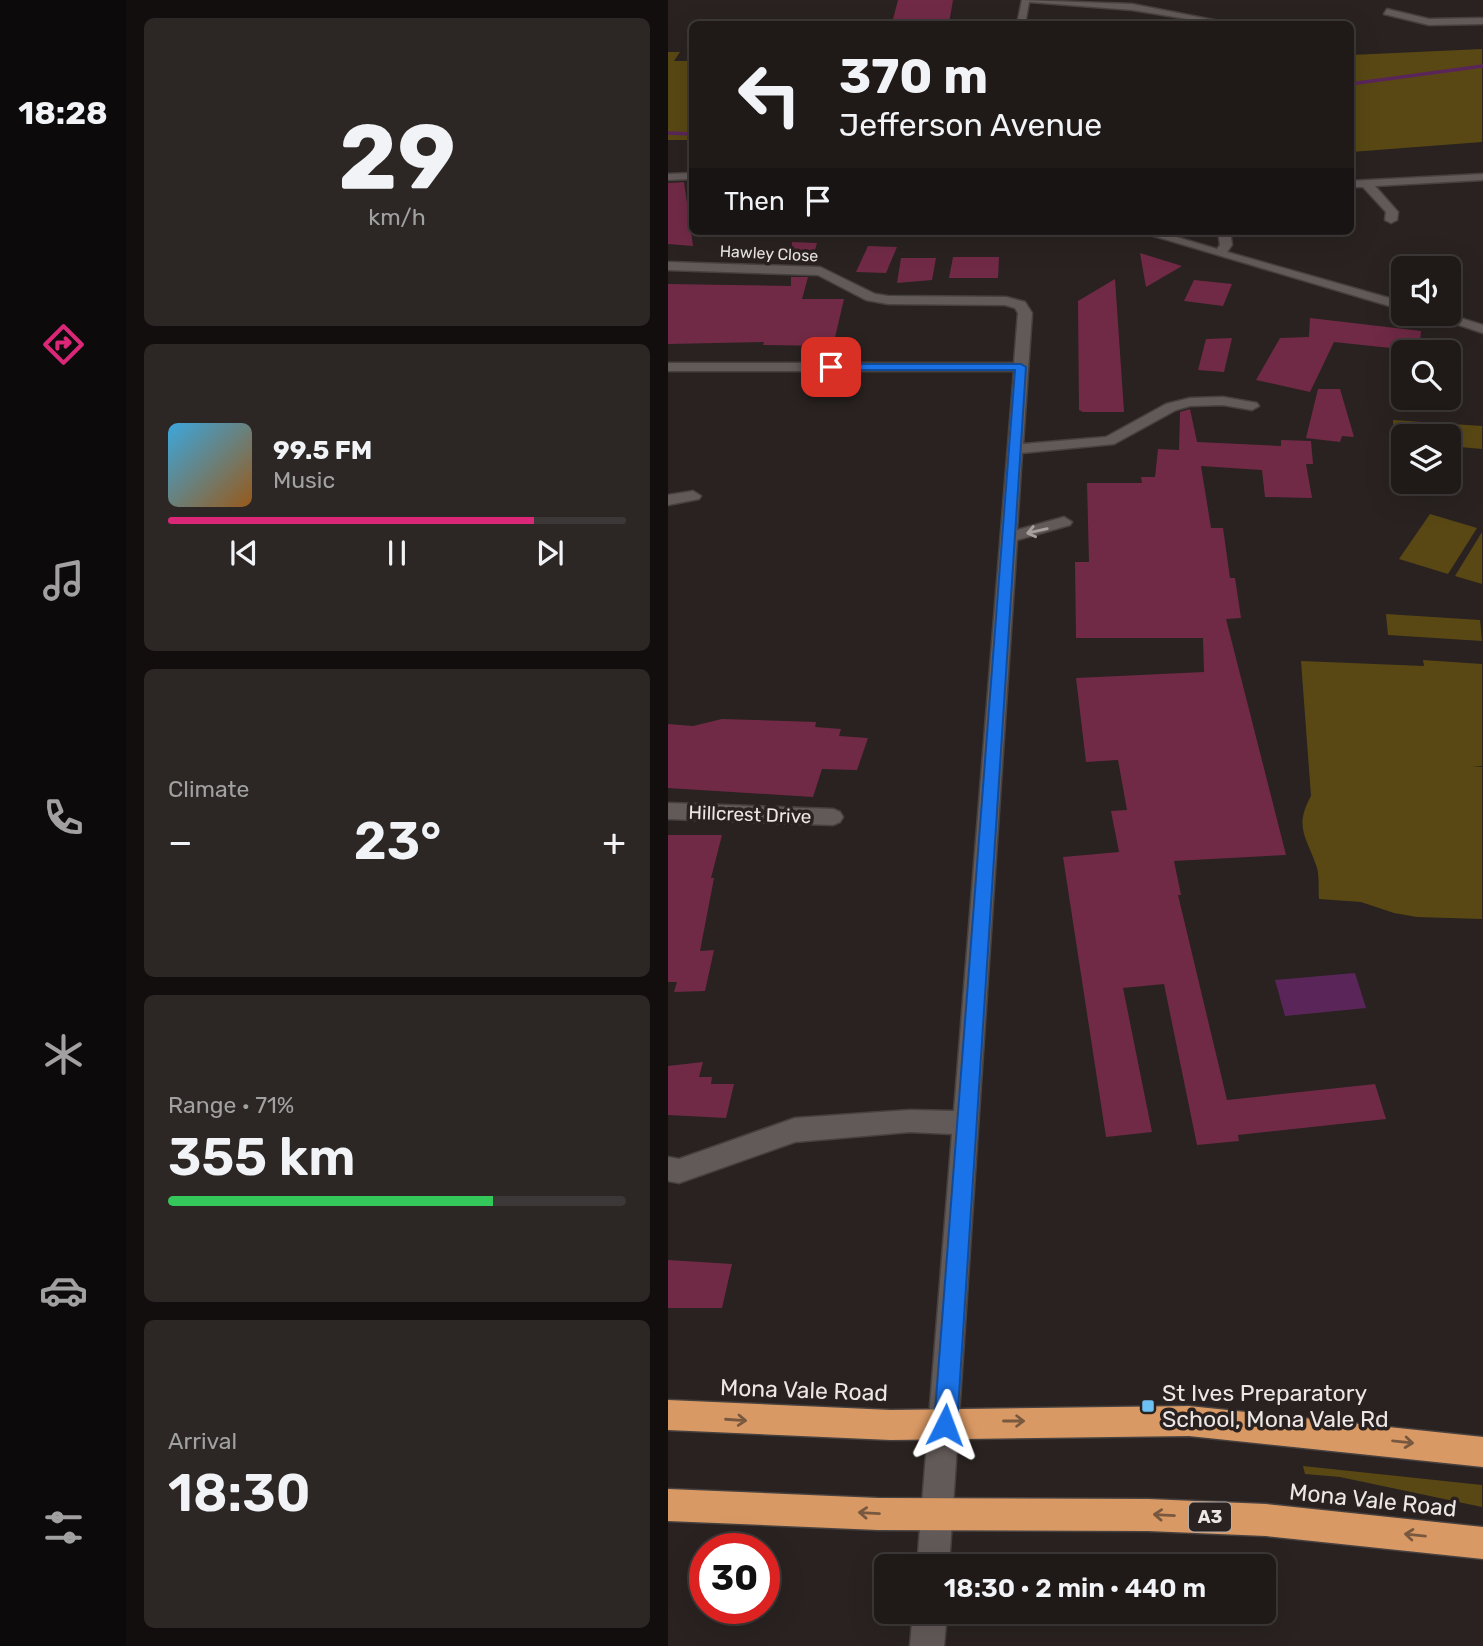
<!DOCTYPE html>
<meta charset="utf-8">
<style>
:root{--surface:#1f1a18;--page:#2c2725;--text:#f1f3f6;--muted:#a1a1a2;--line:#3c3837;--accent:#db2777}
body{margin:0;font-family:Rubik,sans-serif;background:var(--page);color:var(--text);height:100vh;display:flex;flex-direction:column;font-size:26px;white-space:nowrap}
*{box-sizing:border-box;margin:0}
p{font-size:23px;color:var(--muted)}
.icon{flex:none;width:38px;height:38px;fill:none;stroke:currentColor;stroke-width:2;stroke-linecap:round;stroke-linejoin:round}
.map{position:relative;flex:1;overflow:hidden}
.drawer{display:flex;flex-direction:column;gap:18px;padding:18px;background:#110e0d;width:542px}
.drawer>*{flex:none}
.hud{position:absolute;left:21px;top:21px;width:665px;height:214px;border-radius:10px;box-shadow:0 7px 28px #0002,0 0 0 2px var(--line);background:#1f1a18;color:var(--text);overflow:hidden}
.fabs{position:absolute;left:723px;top:256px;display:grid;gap:14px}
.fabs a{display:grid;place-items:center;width:70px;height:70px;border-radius:10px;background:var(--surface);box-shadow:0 7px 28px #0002,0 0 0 2px var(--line);font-size:35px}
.speed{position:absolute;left:21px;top:1533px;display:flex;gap:14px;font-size:35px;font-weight:700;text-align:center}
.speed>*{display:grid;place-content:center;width:91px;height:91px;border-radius:50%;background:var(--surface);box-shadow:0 7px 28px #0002,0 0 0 2px var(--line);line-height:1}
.speed .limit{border:10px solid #d22;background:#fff;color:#111}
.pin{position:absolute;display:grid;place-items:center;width:60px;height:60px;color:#fff;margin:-30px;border-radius:14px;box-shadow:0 4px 10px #0006}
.me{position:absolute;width:77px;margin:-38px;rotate:3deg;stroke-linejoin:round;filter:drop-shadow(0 0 5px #0008)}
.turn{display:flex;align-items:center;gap:24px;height:147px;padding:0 35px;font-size:32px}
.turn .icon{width:91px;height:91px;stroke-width:2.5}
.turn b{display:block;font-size:49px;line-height:60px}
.then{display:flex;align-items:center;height:66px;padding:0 35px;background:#0003;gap:14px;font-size:26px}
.big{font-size:52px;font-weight:600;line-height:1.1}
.drawer .widget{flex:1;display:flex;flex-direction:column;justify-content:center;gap:10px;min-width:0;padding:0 24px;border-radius:10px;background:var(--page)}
.drawer .dial{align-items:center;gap:0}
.dial b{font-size:91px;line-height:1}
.song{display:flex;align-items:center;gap:21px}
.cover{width:84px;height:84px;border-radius:10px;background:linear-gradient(135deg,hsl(200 70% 55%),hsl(30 70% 35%))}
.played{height:7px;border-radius:4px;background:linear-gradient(90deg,var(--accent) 80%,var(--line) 80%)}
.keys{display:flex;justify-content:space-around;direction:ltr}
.heat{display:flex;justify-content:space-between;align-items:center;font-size:38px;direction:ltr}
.charge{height:10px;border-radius:5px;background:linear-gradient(90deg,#34c759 71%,var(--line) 0)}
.trip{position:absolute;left:206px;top:1554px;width:402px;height:70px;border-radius:10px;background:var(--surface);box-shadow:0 7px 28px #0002,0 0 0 2px var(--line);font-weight:600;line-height:70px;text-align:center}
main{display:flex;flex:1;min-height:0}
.tab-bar{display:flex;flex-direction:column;width:126px;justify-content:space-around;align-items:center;background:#0c0a0a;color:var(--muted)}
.tab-bar .icon{width:49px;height:49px}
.tab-bar .selected{color:var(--accent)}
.tab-bar b{font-size:32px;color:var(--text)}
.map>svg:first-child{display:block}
</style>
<main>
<nav class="tab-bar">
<b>18:28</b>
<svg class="icon selected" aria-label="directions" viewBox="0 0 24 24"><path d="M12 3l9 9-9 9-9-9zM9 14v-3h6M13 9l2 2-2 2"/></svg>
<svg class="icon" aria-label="music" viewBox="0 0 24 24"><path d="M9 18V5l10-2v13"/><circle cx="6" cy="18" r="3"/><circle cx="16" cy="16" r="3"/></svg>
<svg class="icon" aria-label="phone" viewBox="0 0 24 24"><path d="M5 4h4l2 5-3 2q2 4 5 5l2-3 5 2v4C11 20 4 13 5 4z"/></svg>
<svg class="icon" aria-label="climate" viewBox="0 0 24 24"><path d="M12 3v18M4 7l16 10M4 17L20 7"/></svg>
<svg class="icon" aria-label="car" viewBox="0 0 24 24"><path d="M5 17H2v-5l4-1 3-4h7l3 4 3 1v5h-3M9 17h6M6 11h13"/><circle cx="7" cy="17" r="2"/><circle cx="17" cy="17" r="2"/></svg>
<svg class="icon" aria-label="filters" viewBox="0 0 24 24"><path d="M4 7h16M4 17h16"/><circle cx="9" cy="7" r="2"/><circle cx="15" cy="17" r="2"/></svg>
</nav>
<section class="drawer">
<div class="widget dial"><b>29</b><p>km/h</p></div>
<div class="widget">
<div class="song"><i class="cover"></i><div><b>99.5 FM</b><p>Music</p></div></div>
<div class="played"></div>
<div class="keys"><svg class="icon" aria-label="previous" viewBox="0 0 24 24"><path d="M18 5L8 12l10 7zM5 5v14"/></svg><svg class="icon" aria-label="pause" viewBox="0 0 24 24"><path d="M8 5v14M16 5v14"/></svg><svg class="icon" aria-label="next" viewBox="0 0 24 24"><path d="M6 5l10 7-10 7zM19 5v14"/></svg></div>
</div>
<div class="widget"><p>Climate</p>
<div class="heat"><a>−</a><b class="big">23°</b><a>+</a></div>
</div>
<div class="widget"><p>Range · 71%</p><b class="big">355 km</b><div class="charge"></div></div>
<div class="widget"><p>Arrival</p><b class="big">18:30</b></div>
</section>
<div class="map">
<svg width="815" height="1646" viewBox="0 0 815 1646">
<rect width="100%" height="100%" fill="#292220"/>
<!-- green -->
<g fill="#594814">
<path d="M814 49V142L683 152V55Z"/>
<path d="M0 52H12L6 61H24V140H0Z"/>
<path d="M725 420 814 426V449L781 446 780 436H735V443L726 442Z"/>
<path d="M762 514 809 528 780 574 731 559Z"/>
<path d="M814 532V584L787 576Z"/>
<path d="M718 614 812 620 814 641 720 635Z"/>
<path d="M755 660 814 664V766H804L814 767V919L749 917 726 913 693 902 651 899C650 889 652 875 648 865 638 836 626 827 643 796L633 661 756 666Z"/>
<path d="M635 1466 814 1485V1507L672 1477 637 1474Z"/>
</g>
<!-- water -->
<path fill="#5a265a" d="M687 973 698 1008 617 1016 607 980Z"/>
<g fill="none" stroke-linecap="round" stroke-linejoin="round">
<!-- stream -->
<g stroke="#5a265a" stroke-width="3.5">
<path d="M682 84 815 66"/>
<path d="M0 133 24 134"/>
</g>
</g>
<!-- building -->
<g fill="#712a46">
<path d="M230 0H285L281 23H224Z"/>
<path d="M16 182 25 246 0 244V183Z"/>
<path d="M124 242 149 243 143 264 123 263Z"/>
<path d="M200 246 229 247 218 273 188 272Z"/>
<path d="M472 253 514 266 478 287Z"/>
<path d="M285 257H331L330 278H281Z"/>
<path d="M233 258H268L264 280 229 283Z"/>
<path d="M123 277H140L134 299H176L165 346 95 345 96 342 0 344V284L123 286Z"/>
<path d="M447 279 456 412H415L411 410 410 301Z"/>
<path d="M526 280 564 284 555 306 516 301Z"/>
<path d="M642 318 753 331 751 351 666 342 642 392 588 380 612 338 641 337Z"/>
<path d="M564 338 556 372 530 370 538 339Z"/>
<path d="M650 389H672L686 437 674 436 672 442 638 438Z"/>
<path d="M522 409 529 442 613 446V440L643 441 645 464H638L644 498 597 497 594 470 533 466 543 528H555L562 578H567L573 618 558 619 618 855 506 861 513 895H510L559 1100 707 1084 718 1119 570 1135 571 1141 529 1145 496 984 455 988 484 1132 438 1137 395 857 451 852 443 811 459 810 450 760 418 762 408 678 536 672 535 638H408L407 562H421L419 483H474L473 477H487L490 449 511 450 512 412Z"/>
<path d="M54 719 148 722 147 727 173 729 171 736 200 738 189 770 154 769 145 797 0 788V724L25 726Z"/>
<path d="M0 835H54L43 878H46L32 951 46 950 37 991 6 992 9 982H0Z"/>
<path d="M35 1062 31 1077H44L43 1084H66L58 1118 0 1115V1066Z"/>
<path d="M0 1260 64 1264 54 1308H0Z"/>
</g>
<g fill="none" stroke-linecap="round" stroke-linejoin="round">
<defs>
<g id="minor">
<path d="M354 0 464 4 566 24H550L464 10 361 2 357 24H349Z"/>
<path d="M719 9 761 19 815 18V24L761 25 716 14Z"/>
<path d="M24 173V179L0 180V174Z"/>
<path d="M815 174V180L707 186 730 212 729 220 723 223 717 220 718 212 695 187H682V181Z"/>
<path d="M469 231H488L549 249 552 245 550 231H562L564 245 559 252 735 302V310Z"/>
<path d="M0 262 152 267 207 294 220 296 338 297 357 302 364 313 355 444 438 437 498 404 522 398 555 397 589 403 591 406 584 410 555 405 522 406 508 410 446 444 354 453 349 530 396 517 404 522 402 525 349 540 281 1566H249L284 1134 242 1132 127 1142 11 1183 0 1181V1157L11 1159 127 1118 242 1110 286 1111 346 371H0V363H346L350 313 347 308 337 305 220 304 198 300 150 275 0 270Z"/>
<path d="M755 313H776L815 325V333Z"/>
<path d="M25 491 33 496 31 499 0 505V495Z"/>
<path d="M0 803 165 809 172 812 175 817 172 822 165 825 0 819Z"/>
<path d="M245 1612H279L276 1646H242Z"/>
</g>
<g id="highway">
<path d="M0 1400 223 1410 521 1406 815 1437V1467L521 1436 223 1440 0 1430Z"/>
<path d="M0 1489 210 1498 480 1499 598 1504 815 1527V1559L598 1536 480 1531 210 1530 0 1521Z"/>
</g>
</defs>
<!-- minor casing -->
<use href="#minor" stroke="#46403f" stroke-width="3"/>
<!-- highway casing -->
<use href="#highway" stroke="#46403f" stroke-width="3"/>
<!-- minor -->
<use href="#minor" fill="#625a58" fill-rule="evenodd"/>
<!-- highway -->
<use href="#highway" fill="#d99964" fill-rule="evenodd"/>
</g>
<!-- one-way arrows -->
<defs><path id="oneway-shaft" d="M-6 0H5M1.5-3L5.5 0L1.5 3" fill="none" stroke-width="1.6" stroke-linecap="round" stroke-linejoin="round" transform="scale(1.75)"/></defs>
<use stroke="#a7a09f" href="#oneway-shaft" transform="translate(369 531) rotate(167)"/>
<g stroke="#78583f">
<use href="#oneway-shaft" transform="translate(68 1420) rotate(4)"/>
<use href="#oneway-shaft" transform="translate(346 1421)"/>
<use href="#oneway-shaft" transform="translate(735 1442) rotate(6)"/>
<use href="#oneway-shaft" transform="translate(201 1513) rotate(-177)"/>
<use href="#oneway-shaft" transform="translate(496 1515) rotate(-177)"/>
<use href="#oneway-shaft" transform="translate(747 1535) rotate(-174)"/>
</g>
<!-- route -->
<path fill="#1a73e8" stroke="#114b97" stroke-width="2" d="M353 364 358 367 289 1425 286 1434 277 1437 269 1434 266 1425 347 370H163L158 367 163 364Z"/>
<!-- markers -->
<rect fill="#6dc2f3" stroke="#292220" stroke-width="2.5" x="473" y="1399" width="14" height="14" rx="3.5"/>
<g text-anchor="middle" stroke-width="7" stroke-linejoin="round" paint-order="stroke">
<!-- far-street labels -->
<g font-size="16" fill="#ece7e6" stroke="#292220">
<text transform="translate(101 253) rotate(3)" y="6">Hawley Close</text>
</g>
<!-- shield labels -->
<rect fill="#292220" stroke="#b2acab" stroke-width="2" x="521" y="1502.5" width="42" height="29" rx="5"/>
<g font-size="18" font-weight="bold" fill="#ece7e6">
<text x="542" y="1523">A3</text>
</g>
<!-- street labels -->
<g font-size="19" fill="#ece7e6" stroke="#292220">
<text transform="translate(82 814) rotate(2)" y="7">Hillcrest Drive</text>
</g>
<!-- near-street labels -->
<g font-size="23" fill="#ece7e6" stroke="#292220">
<text transform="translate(136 1390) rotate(2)" y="8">Mona Vale Road</text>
<text transform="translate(705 1500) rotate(6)" y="8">Mona Vale Road</text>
</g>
<!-- near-poi labels -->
<g font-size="23" fill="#ece7e6" stroke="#292220" text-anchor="start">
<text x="494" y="1401">St Ives Preparatory<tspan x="494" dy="26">School, Mona Vale Rd</tspan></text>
</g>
</g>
</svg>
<div class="fabs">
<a><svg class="icon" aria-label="sound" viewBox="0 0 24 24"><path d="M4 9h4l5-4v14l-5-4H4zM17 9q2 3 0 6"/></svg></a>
<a><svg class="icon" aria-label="search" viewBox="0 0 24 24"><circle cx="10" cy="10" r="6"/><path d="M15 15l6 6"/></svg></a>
<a><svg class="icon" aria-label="layers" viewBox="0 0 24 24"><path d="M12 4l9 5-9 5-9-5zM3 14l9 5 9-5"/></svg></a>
</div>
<div class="speed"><div class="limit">30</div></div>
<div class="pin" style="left:163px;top:367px;background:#d93025"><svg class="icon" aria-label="arrive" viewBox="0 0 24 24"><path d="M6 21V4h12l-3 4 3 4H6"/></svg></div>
<svg class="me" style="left:277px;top:1425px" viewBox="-20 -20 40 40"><path d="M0-17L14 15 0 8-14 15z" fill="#1a73e8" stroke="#fff" stroke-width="4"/></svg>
<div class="trip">18:30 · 2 min · 440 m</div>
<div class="hud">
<div class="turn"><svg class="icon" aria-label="left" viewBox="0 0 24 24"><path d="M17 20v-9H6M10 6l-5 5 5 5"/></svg><div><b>370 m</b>Jefferson Avenue</div></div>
<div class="then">Then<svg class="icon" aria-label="arrive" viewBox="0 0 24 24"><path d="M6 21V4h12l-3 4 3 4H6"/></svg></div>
</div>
</div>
</main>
